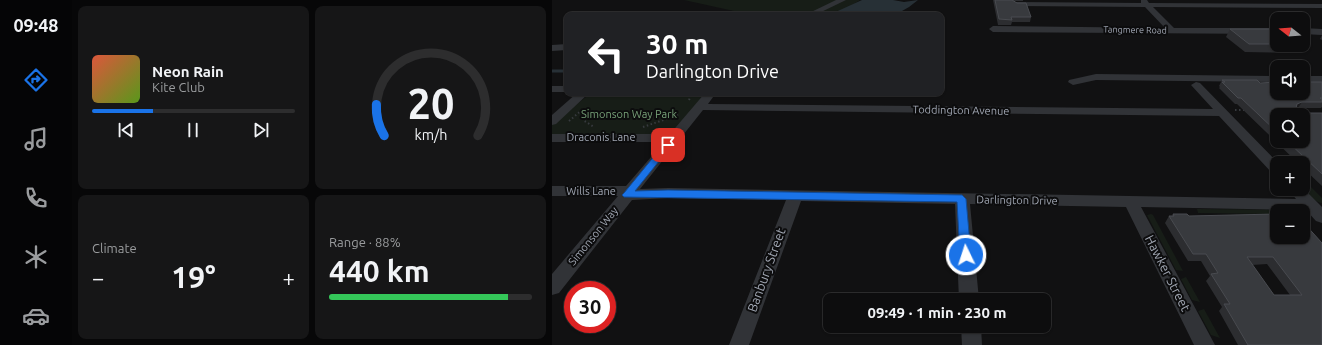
<!DOCTYPE html>
<meta charset="utf-8">
<style>
:root{--surface:#0d0d0e;--page:#161617;--text:#f1f3f6;--muted:#9a9c9e;--line:#2d2d2e;--accent:#1a73e8}
body{margin:0;font-family:Ubuntu,sans-serif;background:var(--page);color:var(--text);height:100vh;display:flex;flex-direction:column;font-size:15px;white-space:nowrap}
*{box-sizing:border-box;margin:0}
p{font-size:13px;color:var(--muted)}
.icon{flex:none;width:22px;height:22px;fill:none;stroke:currentColor;stroke-width:2;stroke-linecap:round;stroke-linejoin:round}
.map{position:relative;flex:1;overflow:hidden}
.panel{display:flex;flex-direction:column;gap:6px;padding:6px;background:#070708;width:480px}
.panel>*{flex:none}
.guide{position:absolute;left:12px;top:12px;width:380px;height:84px;border-radius:8px;box-shadow:0 1px 3px #0004,0 0 0 1px var(--line);background:#202124;color:#fff;overflow:hidden}
.needle{width:26px;rotate:287deg}
.buttons{position:absolute;left:718px;top:12px;display:grid;gap:8px}
.buttons a{display:grid;place-items:center;width:40px;height:40px;border-radius:8px;background:var(--surface);box-shadow:0 1px 3px #0004,0 0 0 1px var(--line);font-size:20px}
.speed{position:absolute;left:12px;top:281px;display:flex;gap:8px;font-size:20px;font-weight:700;text-align:center}
.speed>*{display:grid;place-content:center;width:52px;height:52px;border-radius:50%;background:var(--surface);box-shadow:0 1px 3px #0004,0 0 0 1px var(--line);line-height:1}
.speed .limit{border:6px solid #d22;background:#fff;color:#111}
.pin{position:absolute;display:grid;place-items:center;width:34px;height:34px;color:#fff;margin:-17px;border-radius:8px;box-shadow:0 2px 6px #0006}
.me{position:absolute;width:44px;margin:-22px;rotate:356deg;stroke-linejoin:round;filter:drop-shadow(0 0 3px #0008)}
.turn{display:flex;align-items:center;gap:14px;height:84px;padding:0 16px;font-size:18px}
.turn .icon{width:52px;height:52px;stroke-width:2.5}
.turn b{display:block;font-size:28px;line-height:34px}
.big{font-size:30px;font-weight:700;line-height:1.1}
.panel .card{flex:1;display:flex;flex-direction:column;justify-content:center;gap:6px;min-width:0;padding:0 14px;border-radius:8px;background:var(--page)}
.panel .dial{align-items:center;gap:0}
.dial svg{height:104px;overflow:visible;fill:none;stroke:var(--line);stroke-width:7;stroke-linecap:round;text-anchor:middle}
.dial text{fill:var(--text);stroke:none}
.song{display:flex;align-items:center;gap:12px}
.cover{width:48px;height:48px;border-radius:6px;background:linear-gradient(135deg,hsl(10 70% 55%),hsl(90 70% 35%))}
.played{height:4px;border-radius:2px;background:linear-gradient(90deg,var(--accent) 30%,var(--line) 30%)}
.keys{display:flex;justify-content:space-around;direction:ltr}
.heat{display:flex;justify-content:space-between;align-items:center;font-size:22px;direction:ltr}
.charge{height:6px;border-radius:3px;background:linear-gradient(90deg,#34c759 88%,var(--line) 0)}
.panel .tiles{flex:1;display:grid;gap:6px;grid-template-columns:repeat(2,1fr)}
.trip{position:absolute;left:271px;top:293px;width:228px;height:40px;border-radius:8px;background:var(--surface);box-shadow:0 1px 3px #0004,0 0 0 1px var(--line);font-weight:700;line-height:40px;text-align:center}
main{display:flex;flex:1;min-height:0}
.dock{display:flex;flex-direction:column;width:72px;justify-content:space-around;align-items:center;background:#050506;color:var(--muted)}
.dock .icon{width:28px;height:28px}
.dock .active{color:var(--accent)}
.dock b{font-size:18px;color:var(--text)}
.map>svg:first-child{display:block}
</style>
<main>
<nav class="dock">
<b>09:48</b>
<svg class="icon active" aria-label="directions" viewBox="0 0 24 24"><path d="M12 3l9 9-9 9-9-9zM9 14v-3h6M13 9l2 2-2 2"/></svg>
<svg class="icon" aria-label="music" viewBox="0 0 24 24"><path d="M9 18V5l10-2v13"/><circle cx="6" cy="18" r="3"/><circle cx="16" cy="16" r="3"/></svg>
<svg class="icon" aria-label="phone" viewBox="0 0 24 24"><path d="M5 4h4l2 5-3 2q2 4 5 5l2-3 5 2v4C11 20 4 13 5 4z"/></svg>
<svg class="icon" aria-label="climate" viewBox="0 0 24 24"><path d="M12 3v18M4 7l16 10M4 17L20 7"/></svg>
<svg class="icon" aria-label="car" viewBox="0 0 24 24"><path d="M5 17H2v-5l4-1 3-4h7l3 4 3 1v5h-3M9 17h6M6 11h13"/><circle cx="7" cy="17" r="2"/><circle cx="17" cy="17" r="2"/></svg>
</nav>
<section class="panel">
<div class="tiles">
<div class="card">
<div class="song"><i class="cover"></i><div><b>Neon Rain</b><p>Kite Club</p></div></div>
<div class="played"></div>
<div class="keys"><svg class="icon" aria-label="previous" viewBox="0 0 24 24"><path d="M18 5L8 12l10 7zM5 5v14"/></svg><svg class="icon" aria-label="pause" viewBox="0 0 24 24"><path d="M8 5v14M16 5v14"/></svg><svg class="icon" aria-label="next" viewBox="0 0 24 24"><path d="M6 5l10 7-10 7zM19 5v14"/></svg></div>
</div>
<div class="card dial"><svg viewBox="0 0 100 80">
<path d="M14 69A42 42 0 1 1 86 69"/>
<path d="M14 69A42 42 0 0 1 8 45" stroke="#1a73e8"/>
<text x="50" y="56" font-size="32" font-weight="700">20</text>
<text x="50" y="72" font-size="11">km/h</text>
</svg></div>
<div class="card"><p>Climate</p>
<div class="heat"><a>−</a><b class="big">19°</b><a>+</a></div>
</div>
<div class="card"><p>Range · 88%</p><b class="big">440 km</b><div class="charge"></div></div>
</div>
</section>
<div class="map">
<svg width="770" height="345" viewBox="0 0 770 345">
<rect width="100%" height="100%" fill="#111112"/>
<!-- green -->
<g fill="#171d17">
<path d="M132 0H308L286 15H200Z"/>
<path d="M39 93H155L121 132 114 134 0 135V124Z"/>
<path d="M751 179 770 198V203C760 202 751 188 751 179Z"/>
<path d="M645 209 743 210 744 211H725V214L646 213Z"/>
<path d="M599 214 601 215 631 271 624 270 595 215Z"/>
<path d="M634 277 648 302 640 300 629 279Z"/>
<path d="M652 309 668 338 659 335 646 311Z"/>
</g>
<!-- water -->
<path fill="#273036" d="M310 0H341L352 2 366 0 357 7 343 15H277Z"/>
<g fill="none" stroke-linecap="round" stroke-linejoin="round">
<!-- stream -->
<path stroke="#273036" stroke-width="3" d="M0 71H15"/>
<!-- path-far1 -->
<g stroke="#373a3e" stroke-width="2" stroke-dasharray="1.5 2.5" stroke-linecap="butt">
<path d="M137 100 140 93"/>
<path d="M30 110 31 120 42 127"/>
<path d="M683 110H694"/>
<path d="M17 121 30 110"/>
<path d="M91 127 126 115"/>
</g>
<!-- path -->
<g stroke="#373a3e" stroke-width="2.5" stroke-dasharray="2 3" stroke-linecap="butt">
<path d="M730 156 737 163"/>
<path d="M751 177 757 183"/>
</g>
<!-- minor -->
<g fill="#313337" fill-rule="evenodd">
<path d="M284 0H294L263 15H253Z"/>
<path d="M589 0H595L597 3 770 4V8L601 7 622 28H725V34L441 32 437 29 441 26 613 28 593 7 464 6 460 4 464 2 589 3Z"/>
<path d="M751 28 770 29V35L751 34Z"/>
<path d="M15 44V50L0 51V45Z"/>
<path d="M544 74 725 76V82L544 80 521 85 516 82 517 80Z"/>
<rect x="751" y="76" width="19" height="6"/>
<path d="M644 82 648 83 726 163 725 174 720 173 667 116 151 110 88 189 116 188 744 199 736 189 751 188 770 207V223L764 221 754 210 589 207 663 345H642L574 207 418 204 427 300H407L403 204 249 201 197 345H177L234 200 116 198 80 200 7 293 0 295V274L66 196H0V186H74L112 142H0V134H118L153 93H164L156 104 661 109 639 85Z"/>
<rect x="0" y="86" width="15" height="6"/>
<path d="M25 93H37L4 124 0 125V115Z"/>
<path d="M409 326H429L430 345H410Z"/>
</g>
</g>
<!-- wall -->
<g fill="#2c2d30" fill-rule="evenodd">
<path d="M441 0H471V1H462L479 17 478 22H460L459 25H446Z"/>
<path d="M678 29 725 30V45H746L741 53 693 52 674 37Z"/>
<path d="M770 35V40L768 39Z"/>
<path d="M670 80 708 83 770 82V107L769 108H746L745 109V110L755 113H770V186L751 168V163H746L685 104H683L667 88 668 87 667 86ZM725 115 751 141H725Z"/>
<path d="M621 214 637 216 751 237 770 345H686L667 311 670 307 654 281 658 276 649 261H636L613 223 617 216H620ZM715 264 738 295H722L700 265Z"/>
</g>
<!-- shaded-wall -->
<path fill="#1c1c1e" d="M750 102 746 108 741 111 745 104Z"/>
<!-- building -->
<g fill="#383a3e" stroke="#494b50" fill-rule="evenodd">
<path d="M443 0H460L465 3H474L479 17H459L460 20 447 19Z"/>
<path d="M678 29H724L725 30V44H697Z"/>
<path d="M670 80H705L708 83 725 82V93H751V82H770V98H768L770 99V102H750L745 104 744 108 745 110H754L755 113H770V174L735 141H751V115H725V132L689 98H686L670 82H673Z"/>
<path d="M621 214H635L637 216 725 214V237H751V222L770 243V345H696L672 304H678L659 274 666 273 654 254H641L617 216H622ZM695 257H721L750 295H722Z"/>
</g>
<!-- route -->
<path fill="#1a73e8" stroke="#114b97" d="M113 143H119L120 145 83 191 116 190 410 195 414 199 419 255 418 258H410L408 255 405 202 72 197 70 195 72 193Z"/>
<g text-anchor="middle" stroke-width="4" stroke-linejoin="round" paint-order="stroke">
<!-- far-street labels -->
<g font-size="9" fill="#a1a7b3" stroke="#0c0c0d">
<text transform="translate(583 30) rotate(1)" y="3">Tangmere Road</text>
</g>
<!-- street labels -->
<g font-size="11" fill="#a1a7b3" stroke="#0c0c0d">
<text transform="translate(409 110) rotate(1)" y="4">Toddington Avenue</text>
<text x="49" y="141">Draconis Lane</text>
<text x="39" y="195">Wills Lane</text>
<text transform="translate(465 200) rotate(1)" y="4">Darlington Drive</text>
<text transform="translate(41 236) rotate(-51)" y="4">Simonson Way</text>
</g>
<!-- park labels -->
<g font-size="11" fill="#77a078" stroke="#0c0c0d">
<text x="77" y="118">Simonson Way Park</text>
</g>
<!-- near-street labels -->
<g font-size="13" fill="#a1a7b3" stroke="#0c0c0d">
<text transform="translate(214 270) rotate(-70)" y="5">Banbury Street</text>
<text transform="translate(616 273) rotate(63)" y="5">Hawker Street</text>
</g>
</g>
</svg>
<div class="buttons">
<a><svg class="needle" viewBox="-14 -14 28 28"><path d="M0-13l5 13h-10z" fill="#e53935"/><path d="M0 13l5-13h-10z" fill="#9a9c9e"/></svg></a>
<a><svg class="icon" aria-label="sound" viewBox="0 0 24 24"><path d="M4 9h4l5-4v14l-5-4H4zM17 9q2 3 0 6"/></svg></a>
<a><svg class="icon" aria-label="search" viewBox="0 0 24 24"><circle cx="10" cy="10" r="6"/><path d="M15 15l6 6"/></svg></a>
<a>+</a>
<a>−</a>
</div>
<div class="speed"><div class="limit">30</div></div>
<div class="pin" style="left:116px;top:145px;background:#d93025"><svg class="icon" aria-label="arrive" viewBox="0 0 24 24"><path d="M6 21V4h12l-3 4 3 4H6"/></svg></div>
<svg class="me" style="left:414px;top:255px" viewBox="-20 -20 40 40"><circle r="17" fill="#1a73e8" stroke="#fff" stroke-width="3"/><path d="M0-11L8 9 0 5-8 9z" fill="#fff"/></svg>
<div class="trip">09:49 · 1 min · 230 m</div>
<div class="guide">
<div class="turn"><svg class="icon" aria-label="left" viewBox="0 0 24 24"><path d="M17 20v-9H6M10 6l-5 5 5 5"/></svg><div><b>30 m</b>Darlington Drive</div></div>
</div>
</div>
</main>
